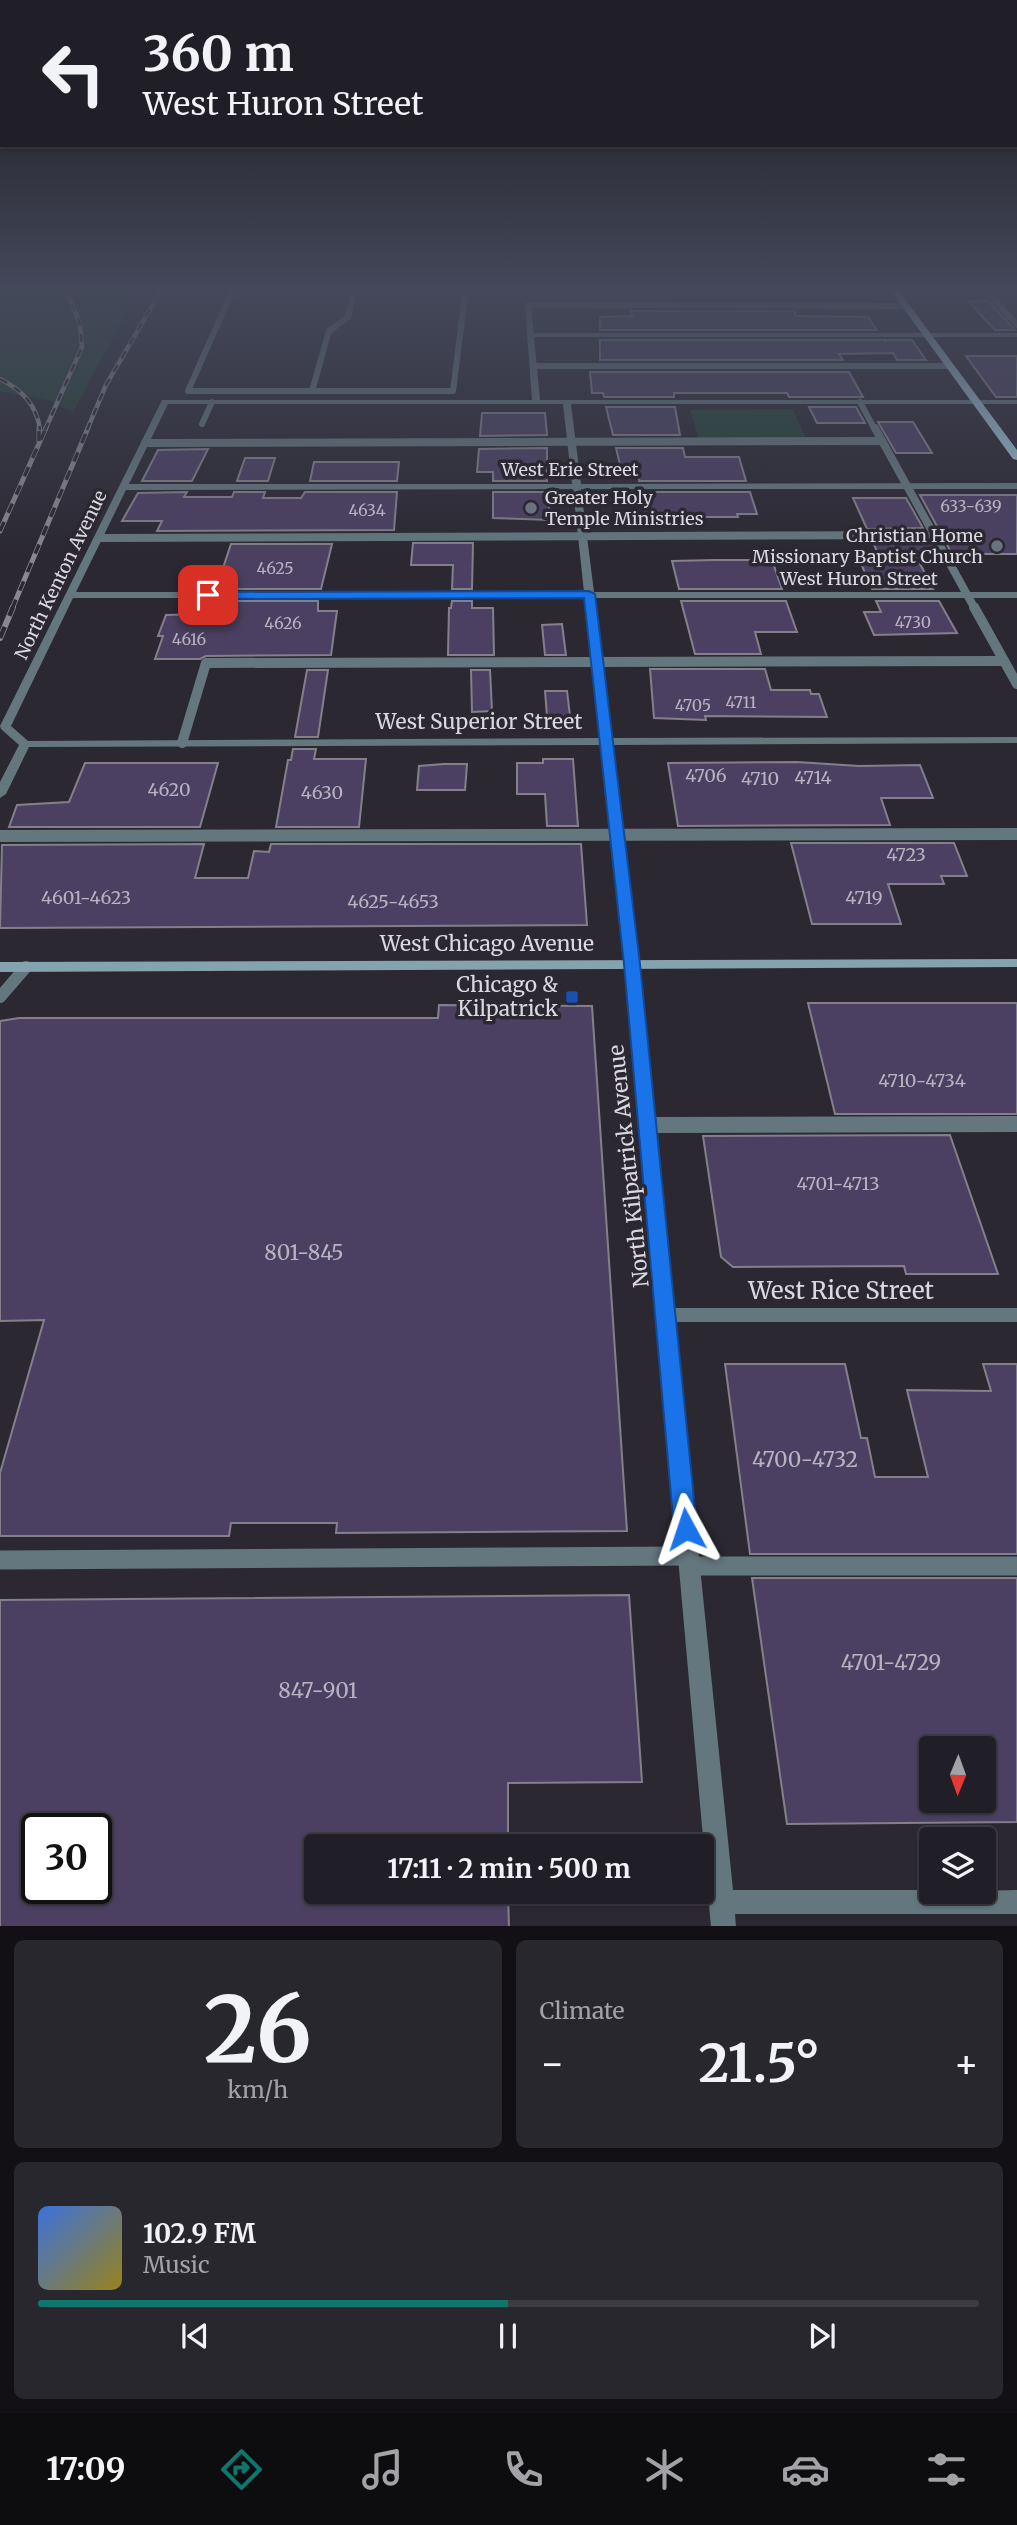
<!DOCTYPE html>
<meta charset="utf-8">
<style>
:root{--surface:#201e26;--page:#28272e;--text:#f1f3f6;--muted:#a2a2a7;--line:#3d3c43;--accent:#0f766e}
body{margin:0;font-family:Merriweather,serif;background:var(--page);color:var(--text);height:100vh;display:flex;flex-direction:column;font-size:26px;white-space:nowrap}
*{box-sizing:border-box;margin:0}
p{font-size:23px;color:var(--muted)}
.icon{flex:none;width:38px;height:38px;fill:none;stroke:currentColor;stroke-width:2;stroke-linecap:round;stroke-linejoin:round}
.map{position:relative;height:1926px;overflow:hidden}
.drawer{display:flex;flex-direction:column;gap:14px;padding:14px;background:#121015;flex:1}
.drawer>*{flex:none}
.top-card{position:absolute;left:0px;top:0px;width:1018px;height:147px;box-shadow:0 2px 5px #0004,0 0 0 2px var(--line);background:#201e26;color:var(--text);overflow:hidden}
.needle{width:46px;rotate:181deg}
.controls{position:absolute;left:919px;top:1736px;display:grid;gap:14px}
.controls a{display:grid;place-items:center;width:77px;height:77px;border-radius:7px;background:var(--surface);box-shadow:0 2px 5px #0004,0 0 0 2px var(--line);font-size:35px}
.speed{position:absolute;left:21px;top:1813px;display:flex;gap:14px;font-size:35px;font-weight:700;text-align:center}
.speed>*{display:grid;place-content:center;width:91px;height:91px;border-radius:50%;background:var(--surface);box-shadow:0 2px 5px #0004,0 0 0 2px var(--line);line-height:1}
.speed .limit{border:4px solid #111;border-radius:10px;background:#fff;color:#111}
.pin{position:absolute;display:grid;place-items:center;width:60px;height:60px;color:#fff;margin:-30px;border-radius:14px;box-shadow:0 4px 10px #0006}
.me{position:absolute;width:77px;margin:-38px;rotate:355deg;stroke-linejoin:round;filter:drop-shadow(0 0 5px #0008)}
.turn{display:flex;align-items:center;gap:24px;height:147px;padding:0 28px;font-size:32px}
.turn .icon{width:91px;height:91px;stroke-width:2.5}
.turn b{display:block;font-size:49px;line-height:60px}
.big{font-size:52px;font-weight:700;line-height:1.1}
.drawer .widget{flex:1;display:flex;flex-direction:column;justify-content:center;gap:10px;min-width:0;padding:0 24px;border-radius:10px;background:var(--page)}
.drawer .dial{align-items:center;gap:0}
.dial b{font-size:91px;line-height:1}
.song{display:flex;align-items:center;gap:21px}
.cover{width:84px;height:84px;border-radius:10px;background:linear-gradient(135deg,hsl(220 70% 55%),hsl(50 70% 35%))}
.played{height:7px;border-radius:4px;background:linear-gradient(90deg,var(--accent) 50%,var(--line) 50%)}
.keys{display:flex;justify-content:space-around;direction:ltr}
.heat{display:flex;justify-content:space-between;align-items:center;font-size:38px;direction:ltr}
.drawer .tiles{flex:1;display:grid;gap:14px;grid-template-columns:1fr 1fr}
.widget:last-child{grid-column:span 2}
.trip{position:absolute;left:304px;top:1834px;width:410px;height:70px;border-radius:7px;background:var(--surface);box-shadow:0 2px 5px #0004,0 0 0 2px var(--line);font-weight:700;line-height:70px;text-align:center}
.menu{display:flex;height:112px;justify-content:space-around;align-items:center;background:#0d0c0f;color:var(--muted)}
.menu .icon{width:49px;height:49px}
.menu .active{color:var(--accent)}
.menu b{font-size:32px;color:var(--text)}
.map>svg:first-child{display:block}
</style>
<div class="map">
<svg width="1017" height="1927" viewBox="0 0 1017 1927">
<rect width="100%" height="100%" fill="#2b2832"/>
<!-- green -->
<g fill="#254235">
<path d="M0 287H140L73 412 48 400 0 391Z"/>
<path d="M793 409 806 439H699L690 410Z"/>
</g>
<!-- building -->
<g fill="#4b4061" stroke="#83808c" stroke-width="2" fill-rule="evenodd">
<path d="M968 301H988L1015 330H995Z"/>
<path d="M631 311H794L796 316 868 317 877 330H600V317L633 316Z"/>
<path d="M600 340H884L886 342 885 340H912L926 360H897L893 353 839 354 843 360H600Z"/>
<path d="M966 356H1017V397H996Z"/>
<path d="M590 372H849L863 397H789L787 393H674V397H604L603 393H592Z"/>
<path d="M606 407H675L680 435H613Z"/>
<path d="M809 407H856L865 423H817Z"/>
<path d="M482 413H545L547 435 480 436Z"/>
<path d="M878 422H913L932 453H896Z"/>
<path d="M547 448V481H493V472H477L479 449Z"/>
<path d="M616 448H683L685 457H739L746 481H639L638 473H622Z"/>
<path d="M208 449 192 481H142L158 450Z"/>
<path d="M245 458H275L268 481H237Z"/>
<path d="M314 462H399L397 481H310Z"/>
<path d="M187 492 184 497H232L234 492H265L263 498H301L305 492H397L394 530 157 531 162 521H122L138 493Z"/>
<path d="M493 492H548L550 520 493 518Z"/>
<path d="M641 492H750L757 514H737L738 517H648V513H645Z"/>
<path d="M920 495H1017V554H952Z"/>
<path d="M853 498H906L923 528 867 529Z"/>
<path d="M873 542H930L937 554H915L933 589H872L859 559H880Z"/>
<path d="M413 543H473L472 589H452L453 565H411Z"/>
<path d="M231 544H332L321 589H216Z"/>
<path d="M714 560H772L782 589H679L672 561Z"/>
<path d="M212 601H318V611H337L331 655 206 656 200 659H155L163 636H158L166 615 208 614Z"/>
<path d="M452 601H472V608H493L494 655H448L449 608H451Z"/>
<path d="M681 601H786L797 632H755L761 654H695Z"/>
<path d="M876 601H939L957 633 874 635 864 612H881Z"/>
<path d="M562 624 566 655H545L542 625Z"/>
<path d="M650 669H765L771 690H810L811 694H819L827 717 705 716 706 720 654 718Z"/>
<path d="M307 670H328L318 737H295Z"/>
<path d="M471 670H490L492 711 472 712Z"/>
<path d="M545 691H567L570 716H547Z"/>
<path d="M293 749H316L314 759H366L359 827H276L288 760H291Z"/>
<path d="M543 759H573L578 826H547L545 794H517V763H543Z"/>
<path d="M797 762 859 766 920 765 933 798H881L890 825 678 826 668 763Z"/>
<path d="M85 763H218L200 827H9L17 805 69 802Z"/>
<path d="M444 764H467L465 790H417L419 766Z"/>
<path d="M791 843H954L967 876H941L944 884H888L901 924H812Z"/>
<path d="M204 844 195 878H248L254 851 269 852 271 844H581L587 925 0 928 2 845Z"/>
<path d="M808 1003H1017V1114H835Z"/>
<path d="M439 1005 592 1006 627 1531 336 1533 337 1523H231L229 1536H0V1473L44 1320 0 1321V1021L19 1018H438Z"/>
<path d="M950 1135 998 1274H906L904 1266 733 1267 721 1257 703 1136Z"/>
<path d="M725 1364H845L861 1438H867L875 1477H928L907 1390 991 1391 983 1364H1017V1554H750Z"/>
<path d="M752 1578H1017V1822L787 1824ZM931 1748H984V1801H931Z"/>
<path d="M629 1595 642 1782 508 1783V1846H317V1892H508L509 1927H0V1600ZM37 1829H96V1888H37Z"/>
</g>
<g fill="none" stroke-linecap="round" stroke-linejoin="round">
<!-- lane-far5 -->
<g stroke="#64777e" stroke-width="6">
<path d="M234 287 188 391H312"/>
<path d="M355 287 348 317 329 331 312 391H453L466 287"/>
<path d="M983 287 1017 325"/>
<path d="M528 305 905 306"/>
<path d="M533 366H950"/>
<path d="M860 402 875 430"/>
<path d="M202 424 212 402"/>
</g>
<!-- lane-far4 -->
<g stroke="#64777e" stroke-width="8">
<path d="M875 428 975 609"/>
<path d="M145 443 882 441"/>
<path d="M99 538 934 535"/>
</g>
<!-- lane-far3 -->
<g stroke="#64777e" stroke-width="10">
<path d="M974 607 1017 684"/>
<path d="M182 743 206 663 1004 661"/>
<path d="M973 834H1017"/>
</g>
<!-- lane-far2 -->
<g stroke="#64777e" stroke-width="12">
<path d="M0 836 1017 834"/>
<path d="M0 997 26 967"/>
</g>
<!-- lane-far1 -->
<path stroke="#64777e" stroke-width="16" d="M647 1125 1017 1124"/>
<!-- lane -->
<g stroke="#64777e" stroke-width="19">
<path d="M0 1560 688 1556"/>
<path d="M689 1566H1017"/>
</g>
<!-- street -->
<path fill="#64777e" fill-rule="evenodd" d="M528 303 531 305 534 333H1017V337H534L540 400H1017V404H571L581 484 1017 483V489H581L594 592H1017V598H594L612 738 1017 737V743L612 745 639 964 674 1308H1017V1322H675L733 1890H931V1892L1017 1890V1914H735L736 1927H711L625 964 601 745 29 747 6 794 0 798V782L19 745 1 729 0 726 162 400H532L525 305ZM168 404H563L572 484H129ZM573 489 584 592H76L126 490ZM73 598H585L600 738 28 741 11 726Z"/>
<!-- secondary -->
<path fill="#85a3ae" fill-rule="evenodd" d="M1017 959V967L0 972V962Z"/>
<!-- primary -->
<path fill="#9dc4d4" fill-rule="evenodd" d="M888 287H896L1017 450V460L1013 459Z"/>
<defs>
<g id="rail-far2">
<path d="M0 379C22 390 37 405 40 430"/>
<path d="M45 430 82 347 80 324 65 287"/>
<path d="M87 430 106 385 163 287"/>
</g>
<g id="rail-far1">
<path d="M39 441V428"/>
<path d="M0 531 46 428"/>
<path d="M12 609 88 428"/>
</g>
<path id="rail" d="M0 638 13 607"/>
</defs>
<!-- rail-far2 casing -->
<use href="#rail-far2" stroke="#89878f" stroke-width="4.5"/>
<!-- rail-far1 casing -->
<use href="#rail-far1" stroke="#89878f" stroke-width="5"/>
<!-- rail casing -->
<use href="#rail" stroke="#89878f" stroke-width="6"/>
<!-- rail-far2 -->
<use href="#rail-far2" stroke="#2b2832" stroke-width="2.5" stroke-dasharray="8" stroke-linecap="butt"/>
<!-- rail-far1 -->
<use href="#rail-far1" stroke="#2b2832" stroke-width="3.5" stroke-dasharray="10" stroke-linecap="butt"/>
<!-- rail -->
<use href="#rail" stroke="#2b2832" stroke-width="4.5" stroke-dasharray="12" stroke-linecap="butt"/>
</g>
<!-- sky -->
<linearGradient id="sky" x2="0" y2="1"><stop stop-color="#18161c"/><stop offset="0.52" stop-color="#44485a"/><stop offset="1" stop-color="#44485a" stop-opacity="0"/></linearGradient>
<rect width="1017" height="557" fill="url(#sky)"/>
<!-- route -->
<path fill="#1a73e8" stroke="#114b97" stroke-width="2" d="M589 591 595 594 640 964 697 1529 694 1537 686 1540 678 1537 674 1529 624 964 584 598 208 599 202 595 208 592Z"/>
<!-- markers -->
<g fill="#6b7280" stroke="#2b2832" stroke-width="2.5">
<circle cx="531" cy="508" r="7"/>
<circle cx="997" cy="546" r="7"/>
</g>
<rect fill="#1a4fb4" stroke="#2b2832" stroke-width="2.5" x="565" y="990" width="14" height="14" rx="3.5"/>
<g text-anchor="middle" stroke-width="7" stroke-linejoin="round" paint-order="stroke">
<!-- far-number labels -->
<g font-size="16" fill="#b7b3c0">
<text x="971" y="512">633-639</text>
<text x="367" y="516">4634</text>
<text x="275" y="574">4625</text>
<text x="913" y="628">4730</text>
<text x="283" y="629">4626</text>
<text x="189" y="645">4616</text>
<text x="741" y="708">4711</text>
<text x="693" y="711">4705</text>
</g>
<!-- far-street labels -->
<g font-size="18" fill="#dbd9e0" stroke="#2b2832">
<text x="570" y="476">West Erie Street</text>
<text transform="translate(61 575) rotate(-64)" y="6">North Kenton Avenue</text>
<text x="859" y="585">West Huron Street</text>
</g>
<!-- far-poi labels -->
<g font-size="18" fill="#dbd9e0" stroke="#2b2832" text-anchor="start">
<text x="545" y="504">Greater Holy<tspan x="545" dy="21">Temple Ministries</tspan></text>
<text x="983" y="542" text-anchor="end">Christian Home<tspan x="983" dy="21">Missionary Baptist Church</tspan></text>
</g>
<!-- number labels -->
<g font-size="18" fill="#b7b3c0">
<text x="706" y="782">4706</text>
<text x="813" y="784">4714</text>
<text x="760" y="785">4710</text>
<text x="169" y="796">4620</text>
<text x="322" y="799">4630</text>
<text x="906" y="861">4723</text>
<text x="86" y="904">4601-4623</text>
<text x="864" y="904">4719</text>
<text x="393" y="908">4625-4653</text>
<text x="922" y="1087">4710-4734</text>
<text x="838" y="1190">4701-4713</text>
</g>
<!-- street labels -->
<g font-size="21" fill="#dbd9e0" stroke="#2b2832">
<text x="479" y="729">West Superior Street</text>
<text x="487" y="951">West Chicago Avenue</text>
<text transform="translate(629 1166) rotate(-96)" y="7">North Kilpatrick Avenue</text>
</g>
<!-- poi labels -->
<g font-size="21" fill="#dbd9e0" stroke="#2b2832" text-anchor="end">
<text x="558" y="992">Chicago &amp;<tspan x="558" dy="24">Kilpatrick</tspan></text>
</g>
<!-- near-number labels -->
<g font-size="21" fill="#b7b3c0">
<text x="304" y="1260">801-845</text>
<text x="805" y="1467">4700-4732</text>
<text x="891" y="1670">4701-4729</text>
<text x="318" y="1698">847-901</text>
</g>
<!-- near-street labels -->
<g font-size="24" fill="#dbd9e0" stroke="#2b2832">
<text x="841" y="1299">West Rice Street</text>
</g>
</g>
</svg>
<div class="controls">
<a><svg class="needle" viewBox="-14 -14 28 28"><path d="M0-13l5 13h-10z" fill="#e53935"/><path d="M0 13l5-13h-10z" fill="#a2a2a7"/></svg></a>
<a><svg class="icon" aria-label="layers" viewBox="0 0 24 24"><path d="M12 4l9 5-9 5-9-5zM3 14l9 5 9-5"/></svg></a>
</div>
<div class="speed"><div class="limit">30</div></div>
<div class="pin" style="left:208px;top:595px;background:#d93025"><svg class="icon" aria-label="arrive" viewBox="0 0 24 24"><path d="M6 21V4h12l-3 4 3 4H6"/></svg></div>
<svg class="me" style="left:686px;top:1529px" viewBox="-20 -20 40 40"><path d="M0-17L14 15 0 8-14 15z" fill="#1a73e8" stroke="#fff" stroke-width="4"/></svg>
<div class="trip">17:11 · 2 min · 500 m</div>
<div class="top-card">
<div class="turn"><svg class="icon" aria-label="left" viewBox="0 0 24 24"><path d="M17 20v-9H6M10 6l-5 5 5 5"/></svg><div><b>360 m</b>West Huron Street</div></div>
</div>
</div>
<section class="drawer">
<div class="tiles">
<div class="widget dial"><b>26</b><p>km/h</p></div>
<div class="widget"><p>Climate</p>
<div class="heat"><a>−</a><b class="big">21.5°</b><a>+</a></div>
</div>
<div class="widget">
<div class="song"><i class="cover"></i><div><b>102.9 FM</b><p>Music</p></div></div>
<div class="played"></div>
<div class="keys"><svg class="icon" aria-label="previous" viewBox="0 0 24 24"><path d="M18 5L8 12l10 7zM5 5v14"/></svg><svg class="icon" aria-label="pause" viewBox="0 0 24 24"><path d="M8 5v14M16 5v14"/></svg><svg class="icon" aria-label="next" viewBox="0 0 24 24"><path d="M6 5l10 7-10 7zM19 5v14"/></svg></div>
</div>
</div>
</section>
<nav class="menu">
<b>17:09</b>
<svg class="icon active" aria-label="directions" viewBox="0 0 24 24"><path d="M12 3l9 9-9 9-9-9zM9 14v-3h6M13 9l2 2-2 2"/></svg>
<svg class="icon" aria-label="music" viewBox="0 0 24 24"><path d="M9 18V5l10-2v13"/><circle cx="6" cy="18" r="3"/><circle cx="16" cy="16" r="3"/></svg>
<svg class="icon" aria-label="phone" viewBox="0 0 24 24"><path d="M5 4h4l2 5-3 2q2 4 5 5l2-3 5 2v4C11 20 4 13 5 4z"/></svg>
<svg class="icon" aria-label="climate" viewBox="0 0 24 24"><path d="M12 3v18M4 7l16 10M4 17L20 7"/></svg>
<svg class="icon" aria-label="car" viewBox="0 0 24 24"><path d="M5 17H2v-5l4-1 3-4h7l3 4 3 1v5h-3M9 17h6M6 11h13"/><circle cx="7" cy="17" r="2"/><circle cx="17" cy="17" r="2"/></svg>
<svg class="icon" aria-label="filters" viewBox="0 0 24 24"><path d="M4 7h16M4 17h16"/><circle cx="9" cy="7" r="2"/><circle cx="15" cy="17" r="2"/></svg>
</nav>
